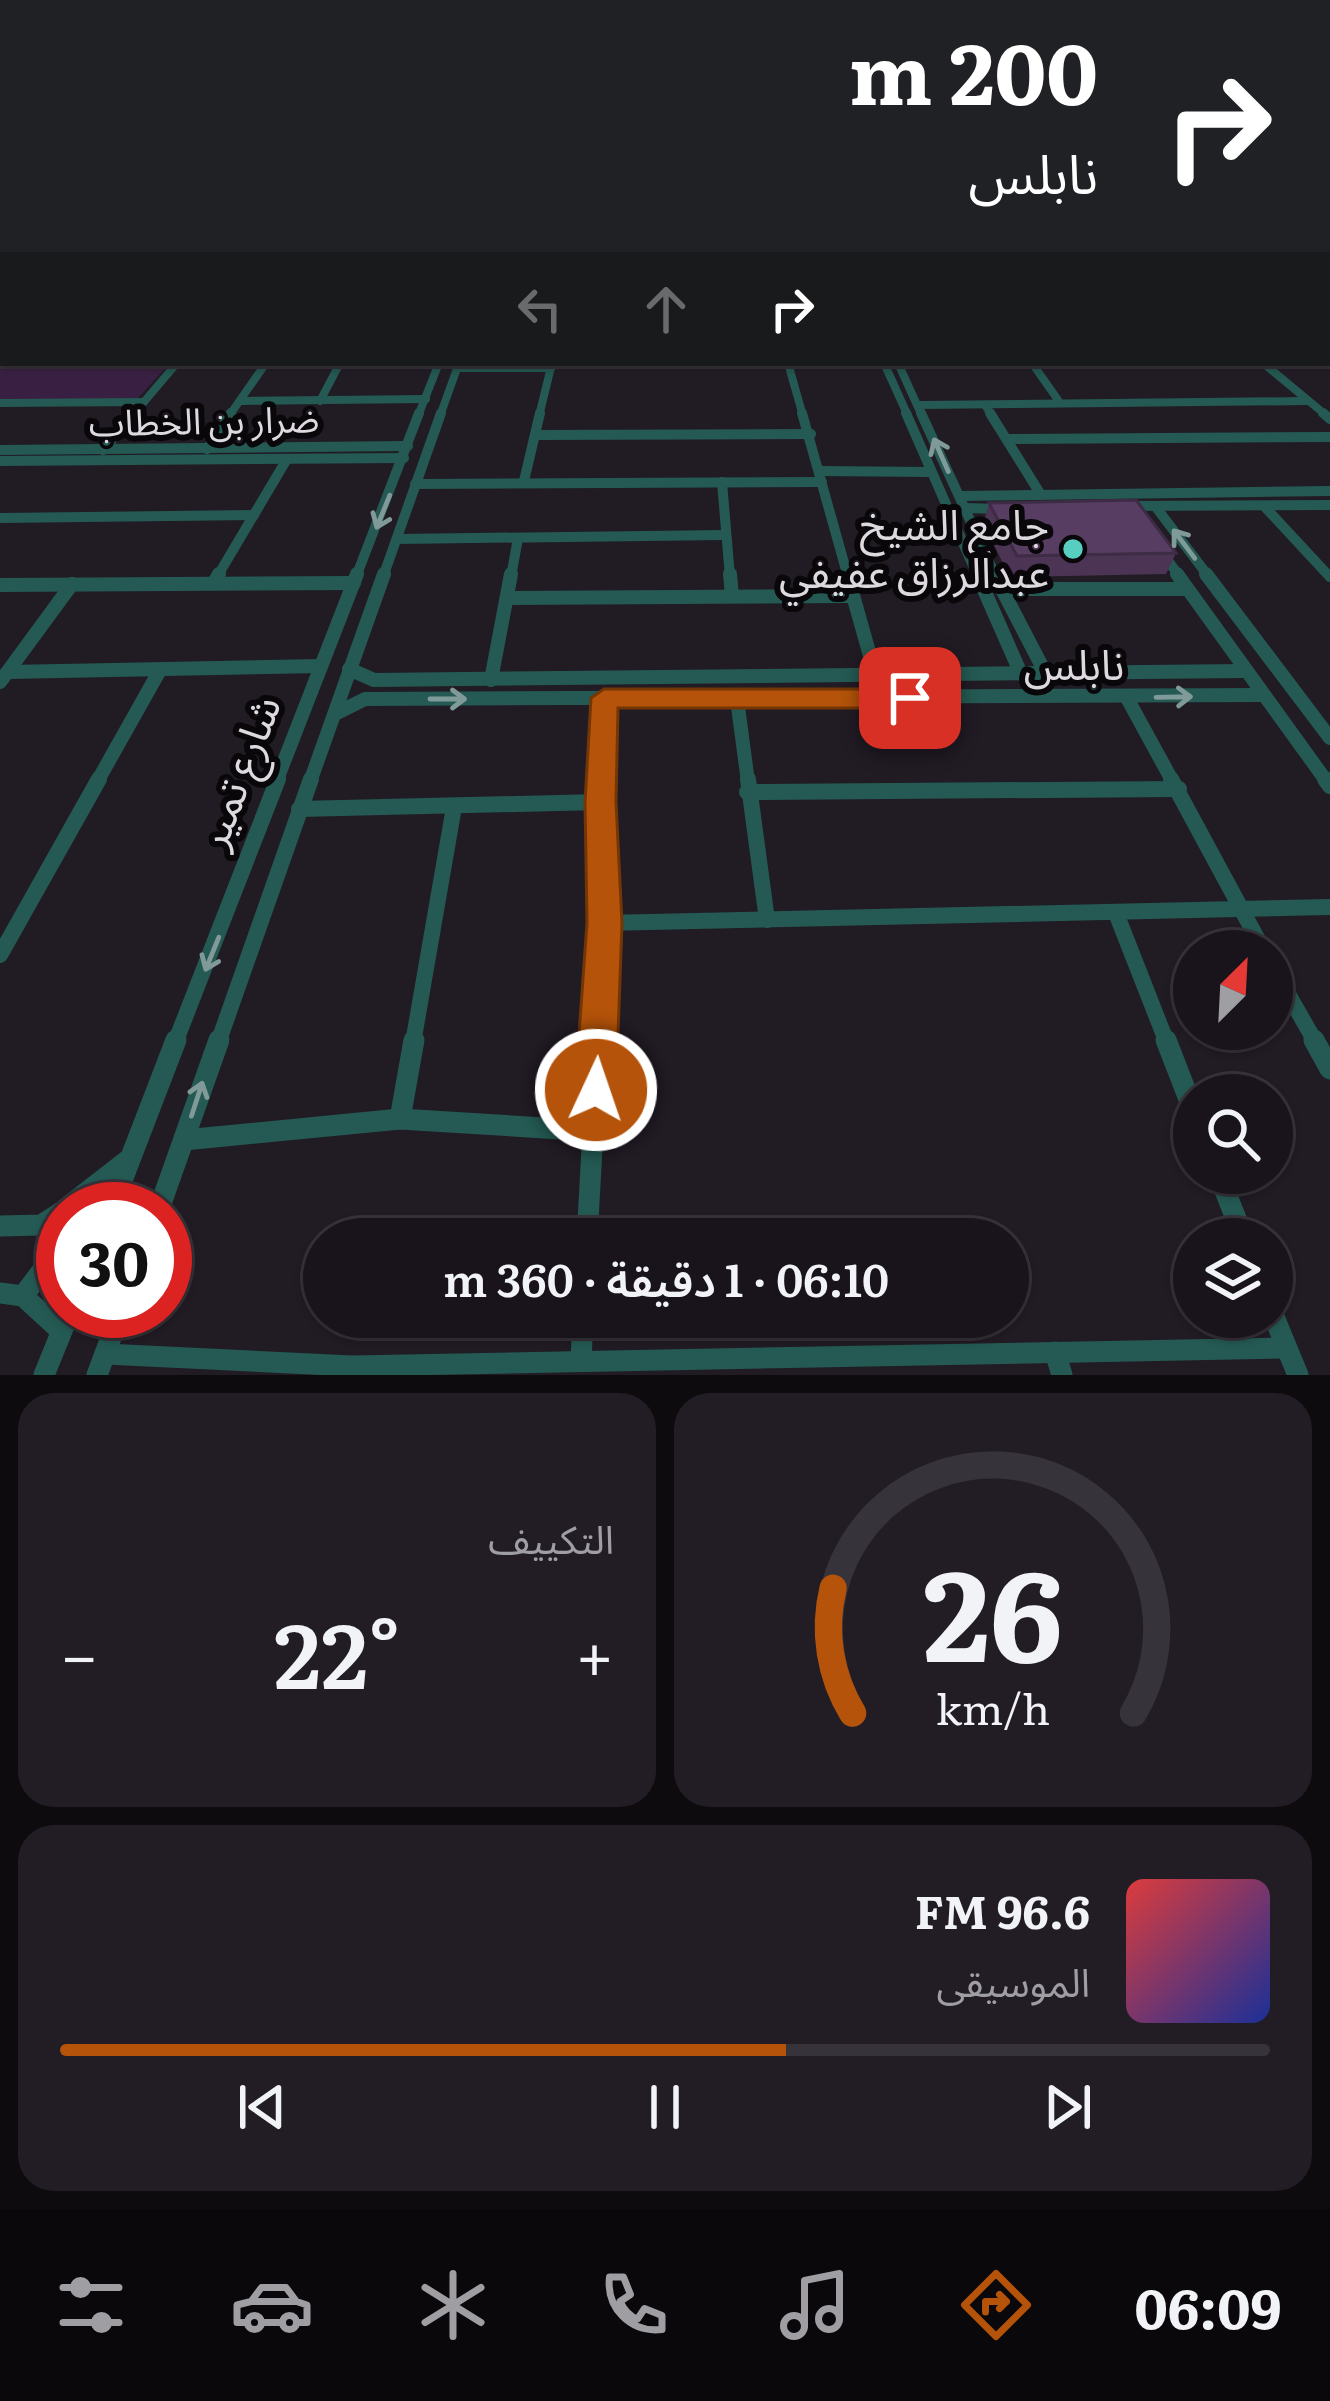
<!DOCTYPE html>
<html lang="ar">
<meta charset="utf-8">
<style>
:root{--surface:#19141b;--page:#221d24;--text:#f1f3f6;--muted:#9f9ea3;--line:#37333a;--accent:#b45309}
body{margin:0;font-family:Literata,"Noto Sans Arabic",serif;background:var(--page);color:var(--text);direction:rtl;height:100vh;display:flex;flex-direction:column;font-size:45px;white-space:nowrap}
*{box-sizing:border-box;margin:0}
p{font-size:39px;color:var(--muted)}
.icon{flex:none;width:66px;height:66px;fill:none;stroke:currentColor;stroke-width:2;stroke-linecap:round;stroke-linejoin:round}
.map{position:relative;height:1375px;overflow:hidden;direction:ltr}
.sheet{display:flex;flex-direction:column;gap:18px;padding:18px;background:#0e0b0f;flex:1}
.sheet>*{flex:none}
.hud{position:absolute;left:0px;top:0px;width:1332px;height:366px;box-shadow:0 3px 9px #0004,0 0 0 3px var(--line);direction:rtl;background:#202124;color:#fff;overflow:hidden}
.needle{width:78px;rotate:24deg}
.fabs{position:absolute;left:1173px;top:930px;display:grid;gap:24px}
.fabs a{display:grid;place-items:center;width:120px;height:120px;border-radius:50%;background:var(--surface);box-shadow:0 3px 9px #0004,0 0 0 3px var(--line);font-size:60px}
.speed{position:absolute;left:36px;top:1182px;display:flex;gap:24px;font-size:60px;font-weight:700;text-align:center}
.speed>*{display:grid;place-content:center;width:156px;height:156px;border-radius:50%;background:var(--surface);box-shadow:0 3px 9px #0004,0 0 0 3px var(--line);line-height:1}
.speed .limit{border:18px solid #d22;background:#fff;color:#111}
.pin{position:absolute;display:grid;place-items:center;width:102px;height:102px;color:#fff;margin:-51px;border-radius:24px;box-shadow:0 6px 18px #0006}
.me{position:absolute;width:132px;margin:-66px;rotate:3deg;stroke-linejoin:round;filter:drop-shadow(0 0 9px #0008)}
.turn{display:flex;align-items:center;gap:42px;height:252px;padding:0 36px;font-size:54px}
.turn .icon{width:156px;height:156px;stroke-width:2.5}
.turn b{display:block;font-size:84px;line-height:102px}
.lanes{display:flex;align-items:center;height:114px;padding:0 36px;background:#0003;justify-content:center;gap:60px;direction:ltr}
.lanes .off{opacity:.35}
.big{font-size:90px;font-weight:600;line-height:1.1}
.sheet .card{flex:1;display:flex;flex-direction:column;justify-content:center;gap:18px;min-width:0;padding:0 42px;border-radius:36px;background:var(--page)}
.sheet .dial{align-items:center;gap:0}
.dial svg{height:312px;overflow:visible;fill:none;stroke:var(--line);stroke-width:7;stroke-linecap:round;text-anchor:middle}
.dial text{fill:var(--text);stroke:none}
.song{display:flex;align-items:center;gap:36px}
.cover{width:144px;height:144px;border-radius:18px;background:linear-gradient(135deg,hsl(0 70% 55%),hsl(230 70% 35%))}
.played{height:12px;border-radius:6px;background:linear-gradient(90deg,var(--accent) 60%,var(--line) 60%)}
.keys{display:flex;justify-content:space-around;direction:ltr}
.heat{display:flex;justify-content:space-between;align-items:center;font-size:66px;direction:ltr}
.sheet .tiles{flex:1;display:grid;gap:18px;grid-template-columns:1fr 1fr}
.card:last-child{grid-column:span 2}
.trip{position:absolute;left:303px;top:1218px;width:726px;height:120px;border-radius:60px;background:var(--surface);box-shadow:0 3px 9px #0004,0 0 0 3px var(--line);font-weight:600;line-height:120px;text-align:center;direction:rtl}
.dock{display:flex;height:192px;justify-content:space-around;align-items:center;background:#0a080b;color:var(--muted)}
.dock .icon{width:84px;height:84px}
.dock .selected{color:var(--accent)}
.dock b{font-size:54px;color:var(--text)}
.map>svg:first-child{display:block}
</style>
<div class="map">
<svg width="1330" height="1375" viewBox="0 0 1330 1375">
<rect width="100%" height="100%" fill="#211b24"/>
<!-- green -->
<path fill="#392042" d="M5 363H170L136 400H0V367Z"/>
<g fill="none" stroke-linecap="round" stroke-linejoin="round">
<!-- minor-far4 -->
<g stroke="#245a53" stroke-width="8">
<path d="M788 363 803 416"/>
<path d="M884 363 908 416"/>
<path d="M898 363 922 416"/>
<path d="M1032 363 1058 400"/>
<path d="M1263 363 1327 416"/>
<path d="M899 365H1034"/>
<path d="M457 368H551"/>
<path d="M241 401 426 399"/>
<path d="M320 401 340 363"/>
<path d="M0 403 143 402"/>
<path d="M920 405 1308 401"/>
<path d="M985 405 992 416"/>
<path d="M132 416 177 363"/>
<path d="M229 416 266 363"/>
<path d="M418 416 439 363"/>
<path d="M440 416 459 363"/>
<path d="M539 416 552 363"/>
</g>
<!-- minor-far3 -->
<g stroke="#245a53" stroke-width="10">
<path d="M802 413 848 577"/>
<path d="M906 413 978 577"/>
<path d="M921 413 996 577"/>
<path d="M990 413 1041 495"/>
<path d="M1323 413 1330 419"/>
<path d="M537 435 811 434"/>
<path d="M1008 439 1330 437"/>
<path d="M207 449 231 413"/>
<path d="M0 450 408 446"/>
<path d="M103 450 134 413"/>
<path d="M0 461 404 458"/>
<path d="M819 471 930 472"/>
<path d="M524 481 540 413"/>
<path d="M722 482 730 577"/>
<path d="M415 484 822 482"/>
<path d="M960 496 1330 491"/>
<path d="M1125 506 1330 505"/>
<path d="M1155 506 1209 577"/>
<path d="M1264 506 1330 577"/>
<path d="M964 508 1001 509"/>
<path d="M0 518 254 515"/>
<path d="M397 539 724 535"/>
<path d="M1160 550 1180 577"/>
<path d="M217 577 287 459"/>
<path d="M356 577 419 413"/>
<path d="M383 577 441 413"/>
<path d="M511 577 518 538"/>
</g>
<!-- minor-far2 -->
<g stroke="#245a53" stroke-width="14">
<path d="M730 574 732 596"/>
<path d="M847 574 876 677"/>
<path d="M977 574 1021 674"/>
<path d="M994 574 1046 674"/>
<path d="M1177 574 1327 782"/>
<path d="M1206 574 1330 738"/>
<path d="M214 583 219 574"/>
<path d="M0 585 354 583"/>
<path d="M1001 589H1186"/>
<path d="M508 598 851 596"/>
<path d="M349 669 374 680 1245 671"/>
<path d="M8 672 321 666"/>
<path d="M491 680 511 574"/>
<path d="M0 682 72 584"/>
<path d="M1127 698 1173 782"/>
<path d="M737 699 748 782"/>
<path d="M335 714 365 699 1263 695"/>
<path d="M97 782 160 670"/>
<path d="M276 782 357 574"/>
<path d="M310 782 384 574"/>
<path d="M601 782 604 698"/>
</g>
<!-- minor-far1 -->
<g stroke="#245a53" stroke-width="16">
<path d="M748 779 767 920"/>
<path d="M1171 779 1264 951"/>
<path d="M1325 779 1330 786"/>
<path d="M747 792 1179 789"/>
<path d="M299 809 600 802"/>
<path d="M1116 913 1167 1043"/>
<path d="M604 923 1330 907"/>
<path d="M0 955 99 779"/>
<path d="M1272 966 1316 1043"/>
<path d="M175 1043 278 779"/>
<path d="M218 1043 311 779"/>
<path d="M413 1043 454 807"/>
<path d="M598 1043 604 923 601 779"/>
</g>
<!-- minor -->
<g stroke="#245a53" stroke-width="21">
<path d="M1166 1040 1194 1112"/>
<path d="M1314 1040 1330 1069"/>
<path d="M400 1119 414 1040"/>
<path d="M184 1140 400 1119 593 1131"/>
<path d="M1218 1173 1244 1239"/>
<path d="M65 1209 128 1160"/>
<path d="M111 1209 176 1040"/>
<path d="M159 1209 219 1040"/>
<path d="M0 1226 41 1225 63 1211"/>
<path d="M587 1239 598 1040"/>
<path d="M0 1293 23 1296 61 1331"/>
<path d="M23 1296 54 1255 60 1213"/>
<path d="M1272 1312 1298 1375"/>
<path d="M1055 1352 1062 1375"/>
<path d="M105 1354 352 1366 1286 1348"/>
<path d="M581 1361 583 1317"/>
<path d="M44 1375 70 1311"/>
<path d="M97 1375 121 1311"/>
</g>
<!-- major -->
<g fill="#359287" fill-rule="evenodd">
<rect x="1329" y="257" width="1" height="4"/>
<path d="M1329 270 1330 271V277L1329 276Z"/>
<rect x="0" y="274" width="3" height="6"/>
</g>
<!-- highway -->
<rect fill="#34a99c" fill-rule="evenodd" x="0" y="264" width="3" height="6"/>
</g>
<!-- wall -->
<path fill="#4c3454" d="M989 503 1176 553 1166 574 1010 577 983 524Z"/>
<!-- building -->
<path fill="#583d62" stroke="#3e2b45" stroke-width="3" d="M1136 500 1176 553 1017 556 989 503Z"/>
<!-- one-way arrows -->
<defs><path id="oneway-shaft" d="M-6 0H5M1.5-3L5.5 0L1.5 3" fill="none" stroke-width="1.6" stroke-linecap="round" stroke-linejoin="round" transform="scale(3)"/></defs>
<g stroke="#809a99">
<use href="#oneway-shaft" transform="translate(941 455) rotate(-114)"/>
<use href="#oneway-shaft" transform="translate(383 512) rotate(112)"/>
<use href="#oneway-shaft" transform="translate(1184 544) rotate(-127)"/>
<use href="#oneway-shaft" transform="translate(1174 697) rotate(-1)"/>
<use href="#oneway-shaft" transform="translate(448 699)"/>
<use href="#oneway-shaft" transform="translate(212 954) rotate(112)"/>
<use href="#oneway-shaft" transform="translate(197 1099) rotate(-72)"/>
</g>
<!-- sky -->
<linearGradient id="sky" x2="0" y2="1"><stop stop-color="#120f14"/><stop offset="0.5" stop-color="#3d3f50"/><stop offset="1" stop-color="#3d3f50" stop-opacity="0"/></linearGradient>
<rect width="1330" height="382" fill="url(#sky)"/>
<!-- route -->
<path fill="#b45309" stroke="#753606" stroke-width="3" d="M604 689H910L924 698 910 708H618L616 802 622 923 616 1090 610 1104 596 1110 581 1104 575 1090 587 923 585 802 591 698Z"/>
<!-- markers -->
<circle fill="#58cec0" stroke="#09070a" stroke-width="4.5" cx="1073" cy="549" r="12"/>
<g text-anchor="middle" stroke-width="12" stroke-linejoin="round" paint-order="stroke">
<!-- far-street labels -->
<g font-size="36" fill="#ddd9df" stroke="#09070a">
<text transform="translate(204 421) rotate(-1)" y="13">ضرار بن الخطاب</text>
</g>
<!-- poi labels -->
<g font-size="42" fill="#ddd9df" stroke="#09070a" text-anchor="end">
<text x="1049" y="540">جامع الشيخ<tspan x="1049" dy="48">عبدالرزاق عفيفي</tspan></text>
</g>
<!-- street labels -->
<g font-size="42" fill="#ddd9df" stroke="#09070a">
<text x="1074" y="680">نابلس</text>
<text transform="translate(239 772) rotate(-69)" y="15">شارع تمير</text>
</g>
</g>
</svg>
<div class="fabs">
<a><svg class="needle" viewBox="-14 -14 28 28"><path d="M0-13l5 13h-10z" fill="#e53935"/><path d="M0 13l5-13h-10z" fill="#9f9ea3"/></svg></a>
<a><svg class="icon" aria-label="search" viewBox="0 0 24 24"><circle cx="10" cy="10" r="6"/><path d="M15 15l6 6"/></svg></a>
<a><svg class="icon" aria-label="layers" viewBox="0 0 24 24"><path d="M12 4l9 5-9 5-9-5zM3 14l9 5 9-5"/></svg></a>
</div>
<div class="speed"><div class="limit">30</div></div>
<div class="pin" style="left:910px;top:698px;background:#d93025"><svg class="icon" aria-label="arrive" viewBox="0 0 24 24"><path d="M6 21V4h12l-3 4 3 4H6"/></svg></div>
<svg class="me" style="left:596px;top:1090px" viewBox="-20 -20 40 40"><circle r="17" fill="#b45309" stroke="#fff" stroke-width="3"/><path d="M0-11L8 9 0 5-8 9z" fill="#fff"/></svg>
<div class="trip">06:10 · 1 دقيقة · 360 m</div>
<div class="hud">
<div class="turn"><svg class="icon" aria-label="right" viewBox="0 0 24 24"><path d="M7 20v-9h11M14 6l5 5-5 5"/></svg><div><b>200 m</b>نابلس</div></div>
<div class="lanes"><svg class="icon off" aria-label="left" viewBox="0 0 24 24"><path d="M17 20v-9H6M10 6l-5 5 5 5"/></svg><svg class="icon off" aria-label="ahead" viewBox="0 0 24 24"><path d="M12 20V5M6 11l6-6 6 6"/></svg><svg class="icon" aria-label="right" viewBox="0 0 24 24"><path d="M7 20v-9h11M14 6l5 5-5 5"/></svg></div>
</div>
</div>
<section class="sheet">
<div class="tiles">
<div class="card dial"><svg viewBox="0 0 100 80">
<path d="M14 69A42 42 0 1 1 86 69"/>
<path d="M14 69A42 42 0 0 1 9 37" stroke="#b45309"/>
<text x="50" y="56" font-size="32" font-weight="700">26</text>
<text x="50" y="72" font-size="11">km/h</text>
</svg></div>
<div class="card"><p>التكييف</p>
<div class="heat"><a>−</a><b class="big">22°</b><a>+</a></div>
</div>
<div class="card">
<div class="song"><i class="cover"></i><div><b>96.6 FM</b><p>الموسيقى</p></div></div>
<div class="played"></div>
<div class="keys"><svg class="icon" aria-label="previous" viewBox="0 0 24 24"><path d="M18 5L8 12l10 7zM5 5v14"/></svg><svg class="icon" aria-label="pause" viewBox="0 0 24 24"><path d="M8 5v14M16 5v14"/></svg><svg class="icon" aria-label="next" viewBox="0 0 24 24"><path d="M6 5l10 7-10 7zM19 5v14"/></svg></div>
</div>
</div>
</section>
<nav class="dock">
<b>06:09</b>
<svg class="icon selected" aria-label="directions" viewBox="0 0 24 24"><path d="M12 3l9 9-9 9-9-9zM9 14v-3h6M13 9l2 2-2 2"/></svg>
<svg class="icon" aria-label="music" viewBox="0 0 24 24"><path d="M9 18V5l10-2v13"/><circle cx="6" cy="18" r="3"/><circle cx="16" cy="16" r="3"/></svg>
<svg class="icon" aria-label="phone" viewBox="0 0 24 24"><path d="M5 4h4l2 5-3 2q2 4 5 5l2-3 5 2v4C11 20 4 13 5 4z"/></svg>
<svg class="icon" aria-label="climate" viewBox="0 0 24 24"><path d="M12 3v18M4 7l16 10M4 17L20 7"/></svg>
<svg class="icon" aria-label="car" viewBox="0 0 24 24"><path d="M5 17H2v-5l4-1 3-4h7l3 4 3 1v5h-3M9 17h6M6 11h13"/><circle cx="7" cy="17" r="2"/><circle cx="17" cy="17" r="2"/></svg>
<svg class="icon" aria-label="filters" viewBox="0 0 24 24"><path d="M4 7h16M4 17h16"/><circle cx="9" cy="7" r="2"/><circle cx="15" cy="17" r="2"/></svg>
</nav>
